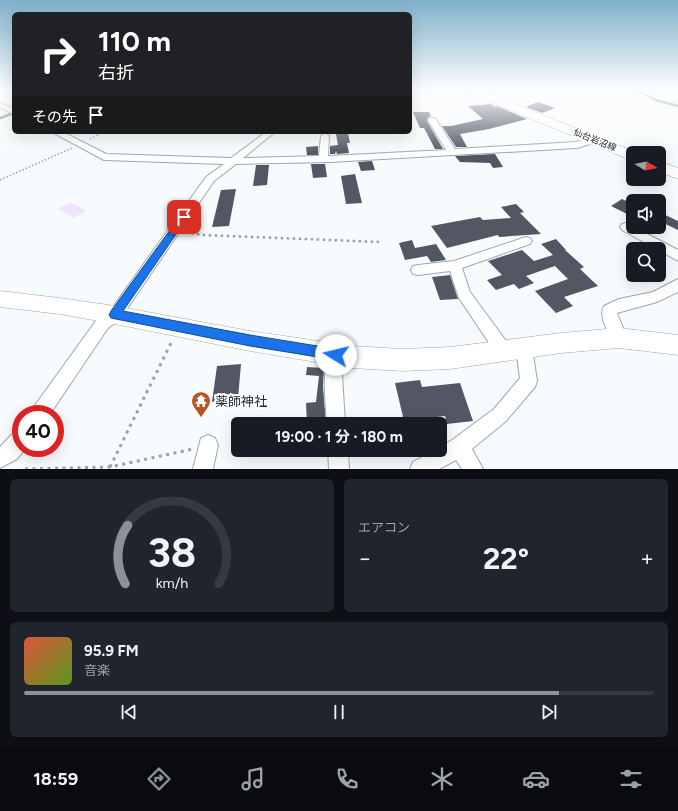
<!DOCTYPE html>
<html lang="ja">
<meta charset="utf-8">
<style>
:root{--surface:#171b24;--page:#20242c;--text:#f1f3f6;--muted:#9ea1a6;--line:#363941;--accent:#8c9099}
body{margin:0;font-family:Figtree,"Noto Sans JP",sans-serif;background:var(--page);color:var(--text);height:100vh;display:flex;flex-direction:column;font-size:15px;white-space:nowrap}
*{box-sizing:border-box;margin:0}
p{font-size:13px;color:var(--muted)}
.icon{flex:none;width:22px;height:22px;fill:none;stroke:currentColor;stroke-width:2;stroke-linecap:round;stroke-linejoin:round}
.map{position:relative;height:469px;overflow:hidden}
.details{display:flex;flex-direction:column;gap:10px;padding:10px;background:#0d0f14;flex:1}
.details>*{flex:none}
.top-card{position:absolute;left:12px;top:12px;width:400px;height:122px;border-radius:6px;box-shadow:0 4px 16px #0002;background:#202124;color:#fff;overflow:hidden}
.needle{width:26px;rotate:99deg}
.controls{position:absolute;left:626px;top:146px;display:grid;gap:8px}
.controls a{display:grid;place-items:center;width:40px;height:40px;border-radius:6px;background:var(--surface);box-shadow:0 4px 16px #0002;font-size:20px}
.speed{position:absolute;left:12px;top:405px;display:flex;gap:8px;font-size:20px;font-weight:700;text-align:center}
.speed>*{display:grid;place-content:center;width:52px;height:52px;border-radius:50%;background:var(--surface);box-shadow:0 4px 16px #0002;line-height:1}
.speed .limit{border:6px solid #d22;background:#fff;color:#111}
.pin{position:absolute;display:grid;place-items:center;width:34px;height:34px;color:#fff;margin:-17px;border-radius:8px;box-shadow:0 2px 6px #0006}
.me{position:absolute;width:44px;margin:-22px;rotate:279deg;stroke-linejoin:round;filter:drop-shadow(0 0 3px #0008)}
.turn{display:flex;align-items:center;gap:14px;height:84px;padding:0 20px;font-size:18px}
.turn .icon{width:52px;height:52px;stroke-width:2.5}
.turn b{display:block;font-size:28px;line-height:34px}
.then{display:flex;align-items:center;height:38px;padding:0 20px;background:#0003;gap:8px;font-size:15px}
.big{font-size:30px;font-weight:700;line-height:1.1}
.details .widget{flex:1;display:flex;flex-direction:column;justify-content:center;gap:6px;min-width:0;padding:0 14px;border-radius:6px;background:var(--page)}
.details .dial{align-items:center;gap:0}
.dial svg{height:104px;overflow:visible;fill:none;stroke:var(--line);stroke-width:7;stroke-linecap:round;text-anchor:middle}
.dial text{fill:var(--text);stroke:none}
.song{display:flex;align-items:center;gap:12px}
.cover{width:48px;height:48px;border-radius:6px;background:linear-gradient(135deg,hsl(10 70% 55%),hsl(90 70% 35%))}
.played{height:4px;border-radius:2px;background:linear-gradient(90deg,var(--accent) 85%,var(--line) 85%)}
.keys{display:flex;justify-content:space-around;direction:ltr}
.heat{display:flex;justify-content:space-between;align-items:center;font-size:22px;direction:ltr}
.details .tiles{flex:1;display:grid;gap:10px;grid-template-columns:1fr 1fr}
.widget:last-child{grid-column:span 2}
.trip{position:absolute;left:231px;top:417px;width:216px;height:40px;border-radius:6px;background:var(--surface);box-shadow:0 4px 16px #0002;font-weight:700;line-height:40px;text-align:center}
.tabs{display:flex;height:64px;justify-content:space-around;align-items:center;background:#090b0e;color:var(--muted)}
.tabs .icon{width:28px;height:28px}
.tabs .selected{color:var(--accent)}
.tabs b{font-size:18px;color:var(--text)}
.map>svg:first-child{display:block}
</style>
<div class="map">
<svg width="678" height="469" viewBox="0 0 678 469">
<rect width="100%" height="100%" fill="#f8fbfd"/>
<!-- green -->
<path fill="#eee4fe" d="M71 202 86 211 73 218 58 208Z"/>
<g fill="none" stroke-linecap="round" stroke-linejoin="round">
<!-- stream -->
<g stroke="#648279" stroke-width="2.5">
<path d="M634 89 656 100 678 106"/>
<path d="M0 118 11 114"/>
</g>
</g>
<!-- building -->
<g fill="#525763">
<path d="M538 102 555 108 542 113 526 107Z"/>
<path d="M491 104 495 107 497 106 527 119 489 129 460 134 467 147H456L442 126H451L483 119 468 106Z"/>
<path d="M413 112H429L431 116 428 117 427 121 443 149H435L424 128H420Z"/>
<path d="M348 133 350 143H347L349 153 337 154 336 151 335 154H330V146L338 145 336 134Z"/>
<path d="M318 146V155H307L306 147Z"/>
<path d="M495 154 503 167 493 168 490 163 460 162 455 156Z"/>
<path d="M372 161 375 170 361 171 358 162Z"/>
<path d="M311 164H325L327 177 313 178Z"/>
<path d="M256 165H269L267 185 253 186Z"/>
<path d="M355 174 362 203 346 204 341 176Z"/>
<path d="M236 189 229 226 212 227 221 190Z"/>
<path d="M622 199 633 204V217L611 206Z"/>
<path d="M516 204 524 212 520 213 541 234 499 237 498 235 447 248 431 226 480 217 483 220 511 218 501 207Z"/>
<path d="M659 212 678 221V230L659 221Z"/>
<path d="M556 239 566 250H565L584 267 580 269 598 286 564 297 573 306 556 313 535 291 568 279 555 266 526 276 534 283 519 289 514 284 496 290 487 280 502 275 488 261 522 250 534 261 553 255 541 244Z"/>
<path d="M412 240 415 248 436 244 446 260 431 262 427 256 405 260 399 243Z"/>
<path d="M450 275 458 299 440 300 432 277Z"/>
<path d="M241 364 238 399 212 402 217 366Z"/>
<path d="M307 367 324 368 323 386 326 424H307L306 403 316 402 319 376 306 375Z"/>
<path d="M420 380 422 387 460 383 473 421 447 424 445 416 404 421 395 383Z"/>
</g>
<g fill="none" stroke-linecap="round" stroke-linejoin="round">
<defs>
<g id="street">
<path d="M0 103 14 109V114L0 108Z"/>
<path d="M429 118H435L455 149 576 142 594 137 598 140 597 142 577 148 330 162 236 164 214 181 120 319 108 328 50 414H30L33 408 98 318 110 311 206 177 224 164 104 160 52 132H63L106 154 231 158 266 132H275L243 158 319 156 321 136 325 133 329 136 328 156 446 150 428 120Z"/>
<path d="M626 223 678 250V261L622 230 620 227 622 224Z"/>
<path d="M526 237 530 238 532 241 530 244 462 268 470 292 509 345 511 350 509 355 503 357 497 355 459 298 450 271 418 275 413 274 411 270 413 266 418 265 454 261Z"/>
<path d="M678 279V292L657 302 617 313 627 338 624 343 619 345 614 343C609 333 598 317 604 306L619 299 653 292Z"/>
<path d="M524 341 530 343 532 348 537 381 535 387 506 421 472 449 483 469H462L456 460 439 469H410L413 462 434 450H440V447L452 440 494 409 520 378 516 348 518 343Z"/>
<path d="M336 348 342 350 344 355 342 374 345 424H327C326 402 321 370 330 350Z"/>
<path d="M21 430V448H26L17 459 0 468V447L14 432Z"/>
<path d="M208 435 215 438 218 445 213 469H193L201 438Z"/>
<path d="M328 450H348L349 469H329Z"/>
</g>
<path id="secondary" d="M0 291 60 298 115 306 250 331 352 346 403 349 450 347 561 333 619 328 678 335V355L619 348 561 353 450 369 403 371 352 368 250 351 115 324 60 314 0 307Z"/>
<g id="primary">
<path d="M462 89H477L638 153H633V160L628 159 464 91Z"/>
<path d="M659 161 678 168V179L659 172Z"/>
</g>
</defs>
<!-- street casing -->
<use href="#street" stroke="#99a7b0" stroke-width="2"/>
<!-- secondary casing -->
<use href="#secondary" stroke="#99a7b0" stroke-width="1"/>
<!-- primary casing -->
<use href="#primary" stroke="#99a7b0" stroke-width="1"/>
<!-- path-far2 -->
<g stroke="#9ba0a2" stroke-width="1.5" stroke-dasharray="1.5 2" stroke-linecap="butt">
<path d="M90 139 103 132"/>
<path d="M0 180 72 148"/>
</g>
<!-- path-far1 -->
<path stroke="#9ba0a2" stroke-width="2.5" stroke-dasharray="2.5 3.5" stroke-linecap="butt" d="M185 232 203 235 380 242"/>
<!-- path -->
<g stroke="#9ba0a2" stroke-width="3" stroke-dasharray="3 4.5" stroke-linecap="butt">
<path d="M110 467 171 343"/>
<path d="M25 469 110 467 193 449"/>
</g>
<!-- street -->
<use href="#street" fill="#fff" fill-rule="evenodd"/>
<!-- secondary -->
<use href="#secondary" fill="#fff" fill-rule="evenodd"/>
<!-- primary -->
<use href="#primary" fill="#fff" fill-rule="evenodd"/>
</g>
<!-- sky -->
<linearGradient id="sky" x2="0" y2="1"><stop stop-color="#7fb0c9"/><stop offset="0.58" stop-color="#fcfdfe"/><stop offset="1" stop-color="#fcfdfe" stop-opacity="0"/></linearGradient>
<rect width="678" height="154" fill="url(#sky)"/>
<!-- route -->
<path fill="#1a73e8" stroke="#114b97" d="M184 214 188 217 123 311 250 335 336 349 341 351 342 355 341 359 336 360 250 346 111 318 109 315 111 311 181 215Z"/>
<!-- icons -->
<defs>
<symbol id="temple-pin" viewBox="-11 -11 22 30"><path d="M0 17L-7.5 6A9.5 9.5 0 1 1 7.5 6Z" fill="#ba5427" stroke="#fff"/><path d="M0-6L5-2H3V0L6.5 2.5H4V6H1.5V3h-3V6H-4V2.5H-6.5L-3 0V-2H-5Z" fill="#fff"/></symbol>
</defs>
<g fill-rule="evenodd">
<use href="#temple-pin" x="190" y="390" width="22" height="30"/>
</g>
<g text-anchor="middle" stroke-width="4" stroke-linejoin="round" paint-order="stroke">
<!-- far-street labels -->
<g font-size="9" fill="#22282b" stroke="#fff">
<text transform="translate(595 140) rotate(22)" y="3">仙台岩沼線</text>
</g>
<!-- near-poi labels -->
<g font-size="13" fill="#22282b" stroke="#fff" text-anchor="start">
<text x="215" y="406">薬師神社</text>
</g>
</g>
</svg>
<div class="controls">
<a><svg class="needle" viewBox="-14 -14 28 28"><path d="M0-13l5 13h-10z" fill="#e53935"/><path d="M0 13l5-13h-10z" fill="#9ea1a6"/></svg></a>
<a><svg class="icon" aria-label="sound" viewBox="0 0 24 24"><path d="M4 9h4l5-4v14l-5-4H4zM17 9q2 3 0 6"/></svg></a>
<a><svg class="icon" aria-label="search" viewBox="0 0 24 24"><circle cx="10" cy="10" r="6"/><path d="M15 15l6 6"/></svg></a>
</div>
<div class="speed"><div class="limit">40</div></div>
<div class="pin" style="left:184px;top:217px;background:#d93025"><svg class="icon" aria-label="arrive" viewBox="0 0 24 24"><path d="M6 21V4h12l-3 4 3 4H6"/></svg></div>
<svg class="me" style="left:336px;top:355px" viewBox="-20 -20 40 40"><circle r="19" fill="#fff"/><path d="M0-13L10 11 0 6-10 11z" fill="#1a73e8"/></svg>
<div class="trip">19:00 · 1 分 · 180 m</div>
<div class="top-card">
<div class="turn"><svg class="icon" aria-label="right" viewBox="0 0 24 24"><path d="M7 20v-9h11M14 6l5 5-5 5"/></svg><div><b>110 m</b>右折</div></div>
<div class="then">その先<svg class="icon" aria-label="arrive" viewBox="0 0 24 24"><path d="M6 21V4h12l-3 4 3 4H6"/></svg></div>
</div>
</div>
<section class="details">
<div class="tiles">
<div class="widget dial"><svg viewBox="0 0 100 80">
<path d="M14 69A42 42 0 1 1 86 69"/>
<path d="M14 69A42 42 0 0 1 16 24" stroke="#8c9099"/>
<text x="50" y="56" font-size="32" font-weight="700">38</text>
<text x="50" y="72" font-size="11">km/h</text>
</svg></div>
<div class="widget"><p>エアコン</p>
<div class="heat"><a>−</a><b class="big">22°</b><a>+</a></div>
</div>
<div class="widget">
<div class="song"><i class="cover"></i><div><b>95.9 FM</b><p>音楽</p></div></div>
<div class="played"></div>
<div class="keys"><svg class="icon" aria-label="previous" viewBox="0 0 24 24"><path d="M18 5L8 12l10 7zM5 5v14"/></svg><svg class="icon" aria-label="pause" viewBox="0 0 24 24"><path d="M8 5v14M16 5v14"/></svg><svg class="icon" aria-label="next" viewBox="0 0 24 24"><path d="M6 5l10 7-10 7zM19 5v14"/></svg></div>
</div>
</div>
</section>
<nav class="tabs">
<b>18:59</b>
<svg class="icon selected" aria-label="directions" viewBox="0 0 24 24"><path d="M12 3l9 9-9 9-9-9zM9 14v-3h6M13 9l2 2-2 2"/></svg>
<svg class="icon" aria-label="music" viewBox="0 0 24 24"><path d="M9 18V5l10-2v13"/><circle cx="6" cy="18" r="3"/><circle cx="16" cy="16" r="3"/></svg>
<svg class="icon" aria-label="phone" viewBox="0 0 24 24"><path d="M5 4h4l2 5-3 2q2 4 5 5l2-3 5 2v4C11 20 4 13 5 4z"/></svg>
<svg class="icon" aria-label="climate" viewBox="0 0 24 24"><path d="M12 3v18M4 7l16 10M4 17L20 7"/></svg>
<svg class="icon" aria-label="car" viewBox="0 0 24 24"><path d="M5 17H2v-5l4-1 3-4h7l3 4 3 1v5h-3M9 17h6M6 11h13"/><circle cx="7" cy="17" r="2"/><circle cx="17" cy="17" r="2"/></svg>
<svg class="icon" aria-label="filters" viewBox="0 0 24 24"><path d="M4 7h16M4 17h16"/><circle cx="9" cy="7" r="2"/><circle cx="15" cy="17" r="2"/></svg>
</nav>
